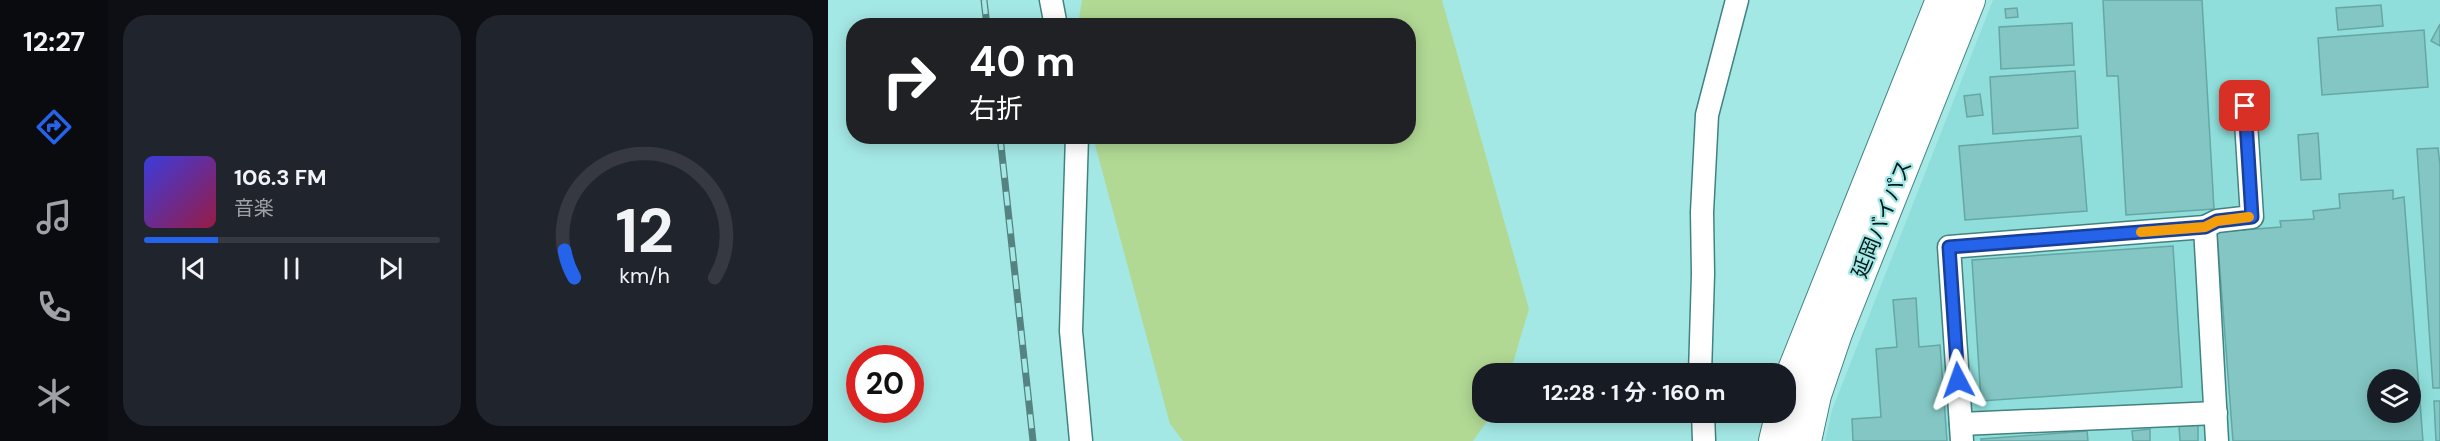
<!DOCTYPE html>
<html lang="ja">
<meta charset="utf-8">
<style>
:root{--surface:#171b24;--page:#20242c;--text:#f1f3f6;--muted:#9ea1a6;--line:#363941;--accent:#2563eb}
body{margin:0;font-family:"DM Sans","Noto Sans JP",sans-serif;background:var(--page);color:var(--text);height:100vh;display:flex;flex-direction:column;font-size:22px;white-space:nowrap}
*{box-sizing:border-box;margin:0}
p{font-size:20px;color:var(--muted)}
.icon{flex:none;width:33px;height:33px;fill:none;stroke:currentColor;stroke-width:2;stroke-linecap:round;stroke-linejoin:round}
.map{position:relative;flex:1;overflow:hidden}
.sheet{display:flex;flex-direction:column;gap:15px;padding:15px;background:#0d0f14;width:720px}
.sheet>*{flex:none}
.top-card{position:absolute;left:18px;top:18px;width:570px;height:126px;border-radius:24px;box-shadow:0 3px 15px #0003;background:#202124;color:#fff;overflow:hidden}
.buttons{position:absolute;left:1539px;top:369px;display:grid;gap:12px}
.buttons a{display:grid;place-items:center;width:54px;height:54px;border-radius:50%;background:var(--surface);box-shadow:0 3px 15px #0003;font-size:30px}
.speed{position:absolute;left:18px;top:345px;display:flex;gap:12px;font-size:30px;font-weight:700;text-align:center}
.speed>*{display:grid;place-content:center;width:78px;height:78px;border-radius:50%;background:var(--surface);box-shadow:0 3px 15px #0003;line-height:1}
.speed .limit{border:9px solid #d22;background:#fff;color:#111}
.pin{position:absolute;display:grid;place-items:center;width:51px;height:51px;color:#fff;margin:-26px;border-radius:12px;box-shadow:0 3px 9px #0006}
.me{position:absolute;width:66px;margin:-33px;rotate:356deg;stroke-linejoin:round;filter:drop-shadow(0 0 4px #0008)}
.turn{display:flex;align-items:center;gap:21px;height:126px;padding:0 24px;font-size:27px}
.turn .icon{width:78px;height:78px;stroke-width:2.5}
.turn b{display:block;font-size:42px;line-height:51px}
.sheet .card{flex:1;display:flex;flex-direction:column;justify-content:center;gap:9px;min-width:0;padding:0 21px;border-radius:24px;background:var(--page)}
.sheet .dial{align-items:center;gap:0}
.dial svg{height:156px;overflow:visible;fill:none;stroke:var(--line);stroke-width:7;stroke-linecap:round;text-anchor:middle}
.dial text{fill:var(--text);stroke:none}
.song{display:flex;align-items:center;gap:18px}
.cover{width:72px;height:72px;border-radius:9px;background:linear-gradient(135deg,hsl(240 70% 55%),hsl(340 70% 35%))}
.played{height:6px;border-radius:3px;background:linear-gradient(90deg,var(--accent) 25%,var(--line) 25%)}
.keys{display:flex;justify-content:space-around;direction:ltr}
.sheet .tiles{flex:1;display:grid;gap:15px;grid-template-columns:repeat(2,1fr)}
.trip{position:absolute;left:644px;top:363px;width:324px;height:60px;border-radius:24px;background:var(--surface);box-shadow:0 3px 15px #0003;font-weight:700;line-height:60px;text-align:center}
main{display:flex;flex:1;min-height:0}
.tab-bar{display:flex;flex-direction:column;width:108px;justify-content:space-around;align-items:center;background:#090b0e;color:var(--muted)}
.tab-bar .icon{width:42px;height:42px}
.tab-bar .selected{color:var(--accent)}
.tab-bar b{font-size:27px;color:var(--text)}
.map>svg:first-child{display:block}
</style>
<main>
<nav class="tab-bar">
<b>12:27</b>
<svg class="icon selected" aria-label="directions" viewBox="0 0 24 24"><path d="M12 3l9 9-9 9-9-9zM9 14v-3h6M13 9l2 2-2 2"/></svg>
<svg class="icon" aria-label="music" viewBox="0 0 24 24"><path d="M9 18V5l10-2v13"/><circle cx="6" cy="18" r="3"/><circle cx="16" cy="16" r="3"/></svg>
<svg class="icon" aria-label="phone" viewBox="0 0 24 24"><path d="M5 4h4l2 5-3 2q2 4 5 5l2-3 5 2v4C11 20 4 13 5 4z"/></svg>
<svg class="icon" aria-label="climate" viewBox="0 0 24 24"><path d="M12 3v18M4 7l16 10M4 17L20 7"/></svg>
</nav>
<section class="sheet">
<div class="tiles">
<div class="card">
<div class="song"><i class="cover"></i><div><b>106.3 FM</b><p>音楽</p></div></div>
<div class="played"></div>
<div class="keys"><svg class="icon" aria-label="previous" viewBox="0 0 24 24"><path d="M18 5L8 12l10 7zM5 5v14"/></svg><svg class="icon" aria-label="pause" viewBox="0 0 24 24"><path d="M8 5v14M16 5v14"/></svg><svg class="icon" aria-label="next" viewBox="0 0 24 24"><path d="M6 5l10 7-10 7zM19 5v14"/></svg></div>
</div>
<div class="card dial"><svg viewBox="0 0 100 80">
<path d="M14 69A42 42 0 1 1 86 69"/>
<path d="M14 69A42 42 0 0 1 9 55" stroke="#2563eb"/>
<text x="50" y="56" font-size="32" font-weight="700">12</text>
<text x="50" y="72" font-size="11">km/h</text>
</svg></div>
</div>
</section>
<div class="map">
<svg width="1612" height="441" viewBox="0 0 1612 441">
<rect width="100%" height="100%" fill="#a4e8e5"/>
<!-- built -->
<path fill="#8fdedb" fill-rule="evenodd" d="M1165 0H1612V441H997L1004 410ZM1550 380H1582V412H1550Z"/>
<!-- green -->
<path fill="#b1d994" d="M254 0H614L701 309 682 373 654 374V412L665 413 645 441H355L342 424 265 137 580 136V26L250 25Z"/>
<!-- building -->
<g fill="#83c6c3" stroke="#65a7a4" stroke-width="1.5" fill-rule="evenodd">
<path d="M1275 0H1374L1386 209 1298 215 1290 76H1279Z"/>
<path d="M1553 5 1555 26 1510 30 1508 8Z"/>
<path d="M1189 8 1190 17 1178 18 1177 9Z"/>
<path d="M1244 23 1246 65 1173 69 1171 27Z"/>
<path d="M1612 24V46L1603 41Z"/>
<path d="M1596 30 1600 87 1494 95 1490 38Z"/>
<path d="M1247 71 1250 128 1165 134 1162 77Z"/>
<path d="M1152 94 1155 115 1139 117 1136 96Z"/>
<path d="M1490 133 1493 179 1473 180 1470 135Z"/>
<path d="M1253 136 1259 211 1137 220 1131 146Z"/>
<path d="M1610 148 1612 165V388H1605L1589 149Z"/>
<path d="M1565 190V199L1576 197 1595 441H1405L1389 232 1453 227 1452 221 1486 219 1485 211 1512 208 1511 194ZM1550 380H1582V412H1550Z"/>
<path d="M1345 246 1354 387 1153 401 1144 260Z"/>
<path d="M1088 298 1091 347 1112 345 1119 441H1025L1024 419 1053 417 1048 349 1069 347 1065 300Z"/>
<path d="M1606 401H1612V441H1608Z"/>
<path d="M1370 425V441H1352L1351 426Z"/>
<path d="M1322 429V441H1305L1304 431Z"/>
<path d="M1259 431 1260 441H1153V439Z"/>
</g>
<g fill="none" stroke-linecap="round" stroke-linejoin="round">
<defs>
<g id="minor">
<path d="M223 0 228 26"/>
<path d="M249 136 243 331 253 441"/>
<path d="M1377 227 1389 221 1424 217 1417 106"/>
<path d="M872 374 875 274 874 212 879 115 909 0"/>
<path d="M875 412 876 441"/>
<path d="M1133 424 1388 413"/>
<path d="M1134 441 1121 247 1377 227 1389 441"/>
</g>
<g id="highway">
<path d="M957 402 966 370 1114 0"/>
<path d="M947 441 954 412"/>
<path d="M977 441 987 395 1008 333 1141 0"/>
</g>
</defs>
<!-- minor casing -->
<use href="#minor" stroke="#418381" stroke-width="25"/>
<!-- highway casing -->
<use href="#highway" stroke="#418381" stroke-width="34"/>
<!-- minor -->
<use href="#minor" stroke="#fff" stroke-width="22"/>
<!-- highway -->
<use href="#highway" stroke="#fff" stroke-width="32"/>
<defs>
<g id="rail">
<path d="M156 0 159 26"/>
<path d="M172 136 205 441"/>
</g>
</defs>
<!-- rail casing -->
<use href="#rail" stroke="#548382" stroke-width="7"/>
<!-- rail -->
<use href="#rail" stroke="#a4e8e5" stroke-width="4.5" stroke-dasharray="14" stroke-linecap="butt"/>
</g>
<g fill="none" stroke-linecap="round" stroke-linejoin="round">
<defs>
<path id="route" d="M1130 380 1121 247 1377 227 1389 221 1424 217 1417 106"/>
</defs>
<!-- route casing -->
<use href="#route" stroke="#184099" stroke-width="15"/>
<!-- route -->
<use href="#route" stroke="#2563eb" stroke-width="10"/>
<!-- slow -->
<path stroke="#f59e0b" stroke-width="10" d="M1313 232 1377 227 1389 221 1421 217"/>
</g>
<g text-anchor="middle" stroke-width="4.5" stroke-linejoin="round" paint-order="stroke">
<!-- street labels -->
<g font-size="21" fill="#001919" stroke="#a4e8e5">
<text transform="translate(1054 219) rotate(-68)" y="7">延岡バイパス</text>
</g>
</g>
</svg>
<div class="buttons">
<a><svg class="icon" aria-label="layers" viewBox="0 0 24 24"><path d="M12 4l9 5-9 5-9-5zM3 14l9 5 9-5"/></svg></a>
</div>
<div class="speed"><div class="limit">20</div></div>
<div class="pin" style="left:1417px;top:106px;background:#d93025"><svg class="icon" aria-label="arrive" viewBox="0 0 24 24"><path d="M6 21V4h12l-3 4 3 4H6"/></svg></div>
<svg class="me" style="left:1130px;top:380px" viewBox="-20 -20 40 40"><path d="M0-17L14 15 0 8-14 15z" fill="#2563eb" stroke="#fff" stroke-width="4"/></svg>
<div class="trip">12:28 · 1 分 · 160 m</div>
<div class="top-card">
<div class="turn"><svg class="icon" aria-label="right" viewBox="0 0 24 24"><path d="M7 20v-9h11M14 6l5 5-5 5"/></svg><div><b>40 m</b>右折</div></div>
</div>
</div>
</main>
